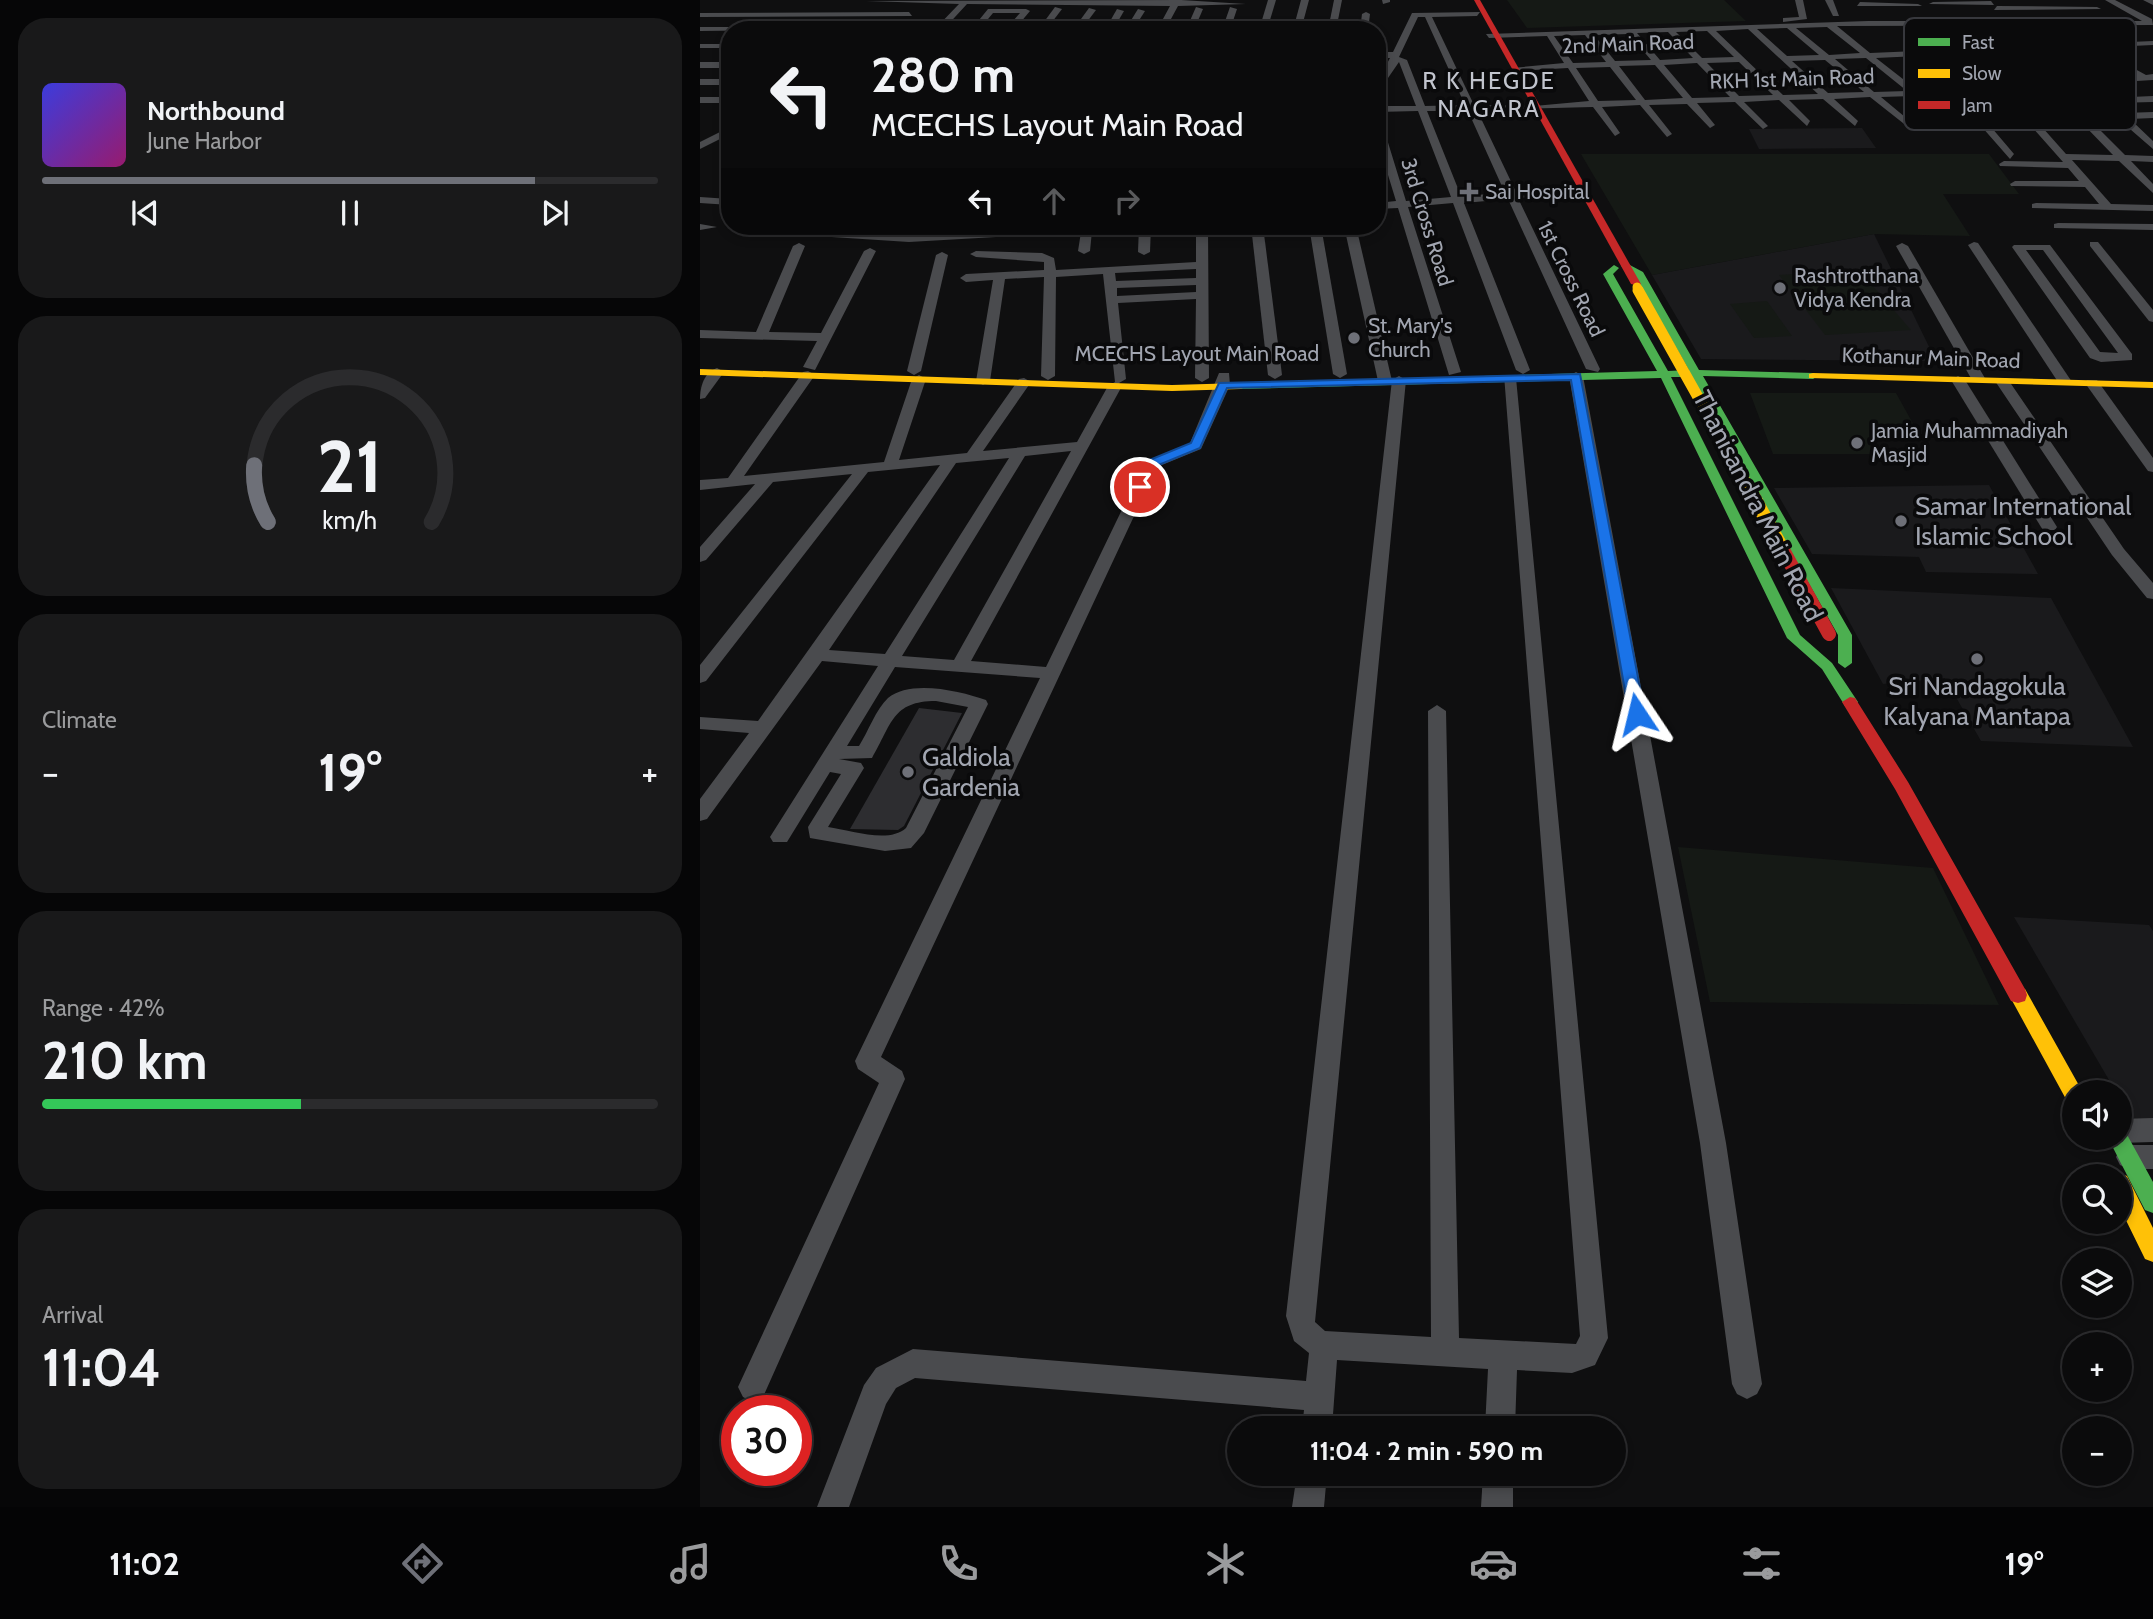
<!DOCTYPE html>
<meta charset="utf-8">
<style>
:root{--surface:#0b0b0c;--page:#19191a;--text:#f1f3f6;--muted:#9a9b9d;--line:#2b2b2d;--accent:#6e7078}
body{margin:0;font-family:Cabin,sans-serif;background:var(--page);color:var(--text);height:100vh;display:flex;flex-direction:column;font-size:26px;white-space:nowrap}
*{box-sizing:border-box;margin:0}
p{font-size:23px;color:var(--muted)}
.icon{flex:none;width:38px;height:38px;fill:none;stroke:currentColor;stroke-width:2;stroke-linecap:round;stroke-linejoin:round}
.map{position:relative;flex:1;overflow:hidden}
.drawer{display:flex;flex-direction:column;gap:18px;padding:18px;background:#060607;width:700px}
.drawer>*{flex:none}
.guide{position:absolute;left:21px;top:21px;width:665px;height:214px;border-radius:28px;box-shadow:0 4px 10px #0003,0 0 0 2px var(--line);background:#0b0b0c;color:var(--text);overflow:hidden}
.fabs{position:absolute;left:1362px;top:1080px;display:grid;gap:14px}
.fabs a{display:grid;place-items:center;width:70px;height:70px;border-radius:50%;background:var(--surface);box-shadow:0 4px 10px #0003,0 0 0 2px var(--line);font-size:35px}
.speed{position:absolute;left:21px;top:1395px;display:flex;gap:14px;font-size:35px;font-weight:700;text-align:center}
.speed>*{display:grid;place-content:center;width:91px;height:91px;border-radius:50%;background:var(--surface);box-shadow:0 4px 10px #0003,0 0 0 2px var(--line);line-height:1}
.speed .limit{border:10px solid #d22;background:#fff;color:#111}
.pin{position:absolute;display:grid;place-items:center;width:60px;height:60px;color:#fff;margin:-30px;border:4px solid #fff;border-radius:50%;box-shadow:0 2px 7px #0007}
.me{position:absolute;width:77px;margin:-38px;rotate:350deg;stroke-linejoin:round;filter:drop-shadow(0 0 5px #0008)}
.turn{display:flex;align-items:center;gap:24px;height:147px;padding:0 35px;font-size:32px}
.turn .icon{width:91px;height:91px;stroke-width:2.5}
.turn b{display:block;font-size:49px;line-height:60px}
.lanes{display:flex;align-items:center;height:66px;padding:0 35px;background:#0003;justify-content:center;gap:35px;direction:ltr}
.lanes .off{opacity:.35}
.big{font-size:52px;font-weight:700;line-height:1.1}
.drawer .tile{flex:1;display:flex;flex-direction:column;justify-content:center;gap:10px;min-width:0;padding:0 24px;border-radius:28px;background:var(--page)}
.drawer .dial{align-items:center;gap:0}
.dial svg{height:182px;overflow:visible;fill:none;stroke:var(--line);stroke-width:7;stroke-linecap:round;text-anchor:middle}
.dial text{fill:var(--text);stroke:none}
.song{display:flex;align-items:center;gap:21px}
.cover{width:84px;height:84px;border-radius:10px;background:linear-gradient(135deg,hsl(240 70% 55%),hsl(320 70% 35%))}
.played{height:7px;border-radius:4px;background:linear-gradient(90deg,var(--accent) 80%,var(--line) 80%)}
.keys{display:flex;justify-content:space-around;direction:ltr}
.heat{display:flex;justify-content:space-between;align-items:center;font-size:38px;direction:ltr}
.charge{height:10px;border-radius:5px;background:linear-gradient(90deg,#34c759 42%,var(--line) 0)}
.trip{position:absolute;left:527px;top:1416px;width:399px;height:70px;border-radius:35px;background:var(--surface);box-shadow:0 4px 10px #0003,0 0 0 2px var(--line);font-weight:700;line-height:70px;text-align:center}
.menu{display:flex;height:112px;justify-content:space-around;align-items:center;background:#040405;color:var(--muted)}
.menu .icon{width:49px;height:49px}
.menu .active{color:var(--accent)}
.menu b{font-size:32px;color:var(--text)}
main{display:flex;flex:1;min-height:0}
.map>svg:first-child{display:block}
</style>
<main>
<section class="drawer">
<div class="tile">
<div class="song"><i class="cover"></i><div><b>Northbound</b><p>June Harbor</p></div></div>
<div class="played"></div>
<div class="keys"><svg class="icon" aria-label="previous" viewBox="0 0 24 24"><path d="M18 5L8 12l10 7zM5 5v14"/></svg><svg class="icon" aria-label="pause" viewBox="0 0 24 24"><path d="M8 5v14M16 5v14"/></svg><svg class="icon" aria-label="next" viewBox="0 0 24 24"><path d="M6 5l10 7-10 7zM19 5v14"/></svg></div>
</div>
<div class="tile dial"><svg viewBox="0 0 100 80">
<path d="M14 69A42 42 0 1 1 86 69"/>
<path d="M14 69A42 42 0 0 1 8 44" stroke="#6e7078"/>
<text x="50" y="56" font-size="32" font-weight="700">21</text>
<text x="50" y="72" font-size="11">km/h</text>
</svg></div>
<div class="tile"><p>Climate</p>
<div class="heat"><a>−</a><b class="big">19°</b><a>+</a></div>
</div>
<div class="tile"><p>Range · 42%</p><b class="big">210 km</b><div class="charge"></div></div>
<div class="tile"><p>Arrival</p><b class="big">11:04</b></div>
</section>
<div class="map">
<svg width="1453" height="1507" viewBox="0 0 1453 1507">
<rect width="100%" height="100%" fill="#0f0f10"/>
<!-- built -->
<g fill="#1a1a1c">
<path d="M1162 128 1176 148 1059 149 1049 129Z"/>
<path d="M1174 234 1236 361 1001 359 952 275Z"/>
<path d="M1289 485 1338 574 1226 572 1219 557 1112 554 1074 488Z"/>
<path d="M1131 588 1351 598 1433 747 1281 741 1245 678 1183 684Z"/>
<path d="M1314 917 1449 925 1453 931V1119L1433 1120 1419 1092H1416Z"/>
</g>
<!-- green -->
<g fill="#151915">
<path d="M807 0H1024L1046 21 827 28Z"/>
<path d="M881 154H1289L1319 194H1243L1270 236 1174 234 952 275Z"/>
<path d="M1159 270 1211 330 1125 335 1079 275Z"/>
<path d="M1067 301 1092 336 1054 338 1030 304Z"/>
<path d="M1050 393H1196L1221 438H1173L1180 454H1073Z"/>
<path d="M978 847 1233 868 1299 1005 1010 1002Z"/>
</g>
<!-- building -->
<path fill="#2d2d30" d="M219 708 262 713 204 826 198 830 150 829Z"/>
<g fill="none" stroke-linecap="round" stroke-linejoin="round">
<!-- street -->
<g fill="#4a4b4e" fill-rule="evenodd">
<path d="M481 0 546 4 478 6 465 30H457L470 6 267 4 243 30H234L259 4 166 1Z"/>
<path d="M568 0H576L567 30H559Z"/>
<path d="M601 0H609L601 30H593Z"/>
<path d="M634 0H642L636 30H628Z"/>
<path d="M682 0H690V2L683 4Z"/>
<path d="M1095 0H1103L1107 19 1083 22V18L1099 17Z"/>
<path d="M1125 0H1133L1139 16H1133Z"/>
<path d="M1405 0H1415L1452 19 1453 25 1137 26 1170 53 1453 41V45L1176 58 1217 90 1249 89 1237 74 1241 71 1366 64 1370 67 1248 76 1258 89 1378 85 1376 82 1380 79 1435 76 1410 62 1413 57 1446 75 1453 74V80L1388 84 1408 98 1453 96V102L1414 103 1424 113 1453 112V118L1430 119 1453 141V149L1385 90 1361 91 1425 155 1453 156V162L1431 161 1453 184V193L1419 161 1372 160 1411 204 1453 205V211L1332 208V204L1336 203 1399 204 1385 187 1311 186 1310 184 1315 181H1379L1368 168 1300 166 1299 164 1304 161 1363 162 1302 93 1263 94 1314 154 1310 159 1253 94 1224 95 1256 121 1253 126 1213 96 1181 97 1211 122 1208 127 1170 97 1134 99 1158 121 1155 126 1123 99 1089 100 1110 121 1107 126 1079 100 1044 102 1068 126 1063 129 1035 102 997 103 1015 125 1010 128 987 104 949 105 972 134 967 137 940 105 902 107 920 133 915 136 893 107 777 110 816 192 886 187 891 190 886 193 818 198 900 369 898 372 886 369 808 199 764 203 830 370 823 374 816 370 753 203 708 207 761 372 749 375 698 208 677 209V203L696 201 677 139V120L682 123 706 201 751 197 718 111 677 112V106H716L699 62 677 94V82L690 58H677V52H693L712 13 780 12 777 16 732 17 774 105 834 106 889 101 868 68 816 71 812 68 864 63 847 36 789 38 786 34 1168 21H1442ZM718 17H725L765 105 725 106 707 60 699 57ZM1127 27 1160 53 1129 55 1096 28ZM1087 28 1119 55 1087 56 1057 29ZM1048 29 1118 94 1083 95 1016 31ZM1007 31 1034 57 1002 58 976 32ZM968 32 993 58 960 60 937 33ZM929 34 951 60 915 61 894 35ZM885 35 906 62 873 63 854 36ZM1166 58 1207 91 1174 92 1135 59ZM1125 60 1164 92 1128 93 1092 61ZM1039 62 1073 95 1039 96 1007 63ZM997 63 1030 97 992 98 964 65ZM955 65 983 98 945 100 919 66ZM910 67 936 100 898 101 876 68ZM1351 91 1413 155 1366 154 1311 92ZM727 111H768L805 193 761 196Z"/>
<path d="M1443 0H1453V5Z"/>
<path d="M1291 1 1294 5 1229 4 1233 2Z"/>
<path d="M1160 2 1218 4 1222 6H1157Z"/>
<path d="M1297 6 1397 7 1401 9 1294 10Z"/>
<path d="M355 7 362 9 346 30H338Z"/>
<path d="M496 7 503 9 494 30H486Z"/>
<path d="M530 7 537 9 530 30H522Z"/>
<path d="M389 8 396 10 381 30H373Z"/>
<path d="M288 9H326L330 11 314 30H305L320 13H293L279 30H271Z"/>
<path d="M417 9 424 11 413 30H405Z"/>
<path d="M438 9 445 11 433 30H425Z"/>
<path d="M209 12 212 16 0 17V13Z"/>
<path d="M666 12 670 14 668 30H660L662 14Z"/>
<path d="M0 27H194L198 29 0 31Z"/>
<rect x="0" y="44" width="30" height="4"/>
<rect x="0" y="62" width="30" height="6"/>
<rect x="0" y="79" width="30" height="6"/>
<rect x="0" y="97" width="30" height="6"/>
<path d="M30 127V134L0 149V142Z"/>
<path d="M0 197 30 199V205L0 203Z"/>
<path d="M1358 223 1453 224V230L1354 228V224Z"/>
<path d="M0 224 17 227 0 230Z"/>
<path d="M33 226 209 236 371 226H427L421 229 392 231 390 251 384 254 378 251 381 232 209 242 37 231 33 230Z"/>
<path d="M439 226H451L450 252 444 255 438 252Z"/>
<path d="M496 226H508L509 378 502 382 495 378 496 299 418 303 426 379 419 383 422 386 271 661 346 667 444 464 490 443 519 373H529L530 385 501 449 457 467 181 1057 202 1071 205 1079 63 1397 53 1402 43 1397 38 1387 179 1083 158 1069 155 1061 340 678 195 667 147 746H159C168 732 176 709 188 698 210 679 261 691 286 700L288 704 224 833 211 848 185 851 110 838 108 827 141 774 130 772 87 842H73L70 837 178 666 122 661 7 819 0 821V799L49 733 0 729V717L58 721 240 465 168 472 6 681 0 683V665L152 474 73 482 6 560 0 562V547L55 484 0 490V480L28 478 103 372 108 371 115 375 44 476 184 462 212 379 219 375 226 379 199 460 267 453 319 379 324 378 331 382 283 451 377 442 408 386 415 382 403 274 356 277 355 376 348 380 341 376 344 277 305 279 290 381 283 385 276 381 293 280 266 282 260 278 266 274 344 270V262L276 257 270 254 276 251 342 253 354 258 356 270 496 262ZM496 269V278L416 281 415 273ZM496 285V292L417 296V288ZM371 451 254 660 202 656 325 456ZM309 458 185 654 129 650 256 463ZM236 701 268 707 206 828C189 844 150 830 128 827L164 768 161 763 139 759 172 758C192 724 192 701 236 701Z"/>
<path d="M551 226H563L582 375 575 379 568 375Z"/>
<path d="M609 226H621L647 374 640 378 633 374Z"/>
<path d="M644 226H656L692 381 690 384 678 381Z"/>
<path d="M1274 242 1278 243 1372 382 1370 385 1358 382 1268 245Z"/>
<path d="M1390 242H1398L1453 310V322L1449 321 1390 246Z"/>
<path d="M99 243 105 246 69 332 121 333 164 251 170 248 176 251 115 370 103 367 117 341 0 338V330L56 332 93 246Z"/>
<path d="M1202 243 1208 246 1286 380 1284 383 1272 380 1196 246Z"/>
<path d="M1314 245H1350L1432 354V360L1401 362 1390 358 1312 247ZM1326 250H1343L1418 353 1400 352Z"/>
<path d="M242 252 248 255 221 371 214 375 207 371 236 255Z"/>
<path d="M17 368 24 372 5 398 0 399C0 387 4 372 17 368Z"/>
<path d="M876 372 883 376 1026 1143 1062 1384 1057 1394 1047 1399 1037 1394 1032 1384 1000 1143 869 376Z"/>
<path d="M804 375 816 378 908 1338 895 1365 872 1373 817 1370 815 1428H785L788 1369 637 1360 632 1428H602L604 1410 215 1378 196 1388 186 1404 149 1507H117L164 1385 176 1368 213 1349 606 1381 609 1353 594 1341 586 1316 692 380 699 376 706 380 615 1322 625 1331 731 1337 728 711 737 705 746 711 759 1338 876 1344 880 1336Z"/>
<path d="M1258 376 1265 380 1357 527 1355 530H1343L1341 527 1251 380Z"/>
<path d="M1297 378H1307L1424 549 1453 583V599L1447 598 1412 555 1295 381Z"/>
<path d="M1387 380H1397L1453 458V472L1448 471 1385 383Z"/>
<path d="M1453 1118V1142L1419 1143 1410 1139 1419 1138V1119Z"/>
<path d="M1429 1145H1453V1169H1429L1420 1165 1416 1157 1420 1149Z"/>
<path d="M597 1474H627L624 1507H592Z"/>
<path d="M783 1474H813V1507H781Z"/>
</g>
<!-- fast -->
<g fill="#4caf50" fill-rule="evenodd">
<path d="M926 263 943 272 999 370 1113 373 1118 376 1113 379 1003 376 1152 635V663L1145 668 1138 663V635L992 377H971L1100 635 1132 663 1158 702 1155 706H1145L1122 669 1087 638 961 378 541 389 535 386 541 383 957 371 903 274 914 265 919 268 913 274 968 371 989 370 934 274 921 266Z"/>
<path d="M1419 1129 1425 1131 1453 1182V1213L1445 1210 1408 1138H1419Z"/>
</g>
<!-- slow -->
<g fill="#ffc107" fill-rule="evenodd">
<path d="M0 369 472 385 541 383 547 386 541 389 472 391 0 375Z"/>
<path d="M1113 373 1453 382V388L1109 378V374Z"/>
<path d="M1318 987 1325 989 1381 1089 1383 1092H1374V1104L1367 1101 1309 995 1311 989Z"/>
<path d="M1419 1173 1427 1176 1453 1228V1262L1445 1259 1419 1206V1176H1411Z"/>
</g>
<!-- jam -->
<g fill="#c62828" fill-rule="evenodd">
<path d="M774 0H780L941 284 939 286 931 284Z"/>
<path d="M1150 697 1155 698 1208 782 1325 989 1327 995 1325 1001 1318 1003 1311 1001 1195 789 1142 702Z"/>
</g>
<!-- slow-bridge-far2 -->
<path stroke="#ffc107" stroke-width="9" d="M937 287 939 291"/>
<!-- slow-bridge-far1 -->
<path stroke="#ffc107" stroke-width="11" d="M938 290 1054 497"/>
<!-- slow-bridge -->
<path stroke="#ffc107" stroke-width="14" d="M1053 496 1082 548"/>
<!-- jam-bridge -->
<path stroke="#c62828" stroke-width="14" d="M1082 548 1129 634"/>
</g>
<!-- route -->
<path fill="#1a73e8" stroke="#114b97" stroke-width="2" d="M880 374 945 714 937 719 929 714 871 380 527 388 500 448 456 466 444 489 434 487 447 461 491 443 519 383Z"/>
<!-- markers -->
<g fill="#6e7078" stroke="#0a0a0b" stroke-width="2.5">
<path d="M765.5 181.5h7v7h7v7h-7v7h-7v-7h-7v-7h7z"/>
<circle cx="1080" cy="288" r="7"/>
<circle cx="654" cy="338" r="7"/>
<circle cx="1157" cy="443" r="7"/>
<circle cx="1201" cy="521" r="7"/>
<circle cx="1277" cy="659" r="7"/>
<circle cx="208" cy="772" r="7"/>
</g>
<g text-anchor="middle" stroke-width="7" stroke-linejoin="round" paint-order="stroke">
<!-- far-street labels -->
<g font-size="21" fill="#a1a5b0" stroke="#0a0a0b">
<text transform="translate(928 44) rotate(-2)" y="7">2nd Main Road</text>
<text transform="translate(1092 79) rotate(-2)" y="7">RKH 1st Main Road</text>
<text transform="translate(727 222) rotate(73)" y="7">3rd Cross Road</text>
<text transform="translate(871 279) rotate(64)" y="7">1st Cross Road</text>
<text x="497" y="361">MCECHS Layout Main Road</text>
<text transform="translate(1231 358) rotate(2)" y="7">Kothanur Main Road</text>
</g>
<!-- far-poi labels -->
<g font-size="21" fill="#a1a5b0" stroke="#0a0a0b" text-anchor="start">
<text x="785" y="199">Sai Hospital</text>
<text x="1094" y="283">Rashtrotthana<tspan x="1094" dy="24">Vidya Kendra</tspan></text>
<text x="668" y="333">St. Mary's<tspan x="668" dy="24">Church</tspan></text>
<text x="1171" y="438">Jamia Muhammadiyah<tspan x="1171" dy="24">Masjid</tspan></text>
</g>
<!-- far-quarter labels -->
<g font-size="24" letter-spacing="2" fill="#c1c4cd" stroke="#0a0a0b">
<text x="789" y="89">R K HEGDE<tspan x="789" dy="28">NAGARA</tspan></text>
</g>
<!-- street labels -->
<g font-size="26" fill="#a1a5b0" stroke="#0a0a0b">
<text transform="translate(1058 506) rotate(63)" y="9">Thanisandra Main Road</text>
</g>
<!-- poi labels -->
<g font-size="26" fill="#a1a5b0" stroke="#0a0a0b" text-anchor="start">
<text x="1215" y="515">Samar International<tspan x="1215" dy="30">Islamic School</tspan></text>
<text x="1277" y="695" text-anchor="middle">Sri Nandagokula<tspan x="1277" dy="30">Kalyana Mantapa</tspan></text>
<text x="222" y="766">Galdiola<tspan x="222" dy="30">Gardenia</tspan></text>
</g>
</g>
<!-- legend -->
<rect x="1204" y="18" width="232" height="112" rx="10" fill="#0a0a0b" stroke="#37383d" stroke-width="2"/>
<rect x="1218" y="38" width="32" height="8" fill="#4caf50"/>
<rect x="1218" y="69" width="32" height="9" fill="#ffc107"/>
<rect x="1218" y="101" width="32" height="8" fill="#c62828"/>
<g font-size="19" fill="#a1a5b0">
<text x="1262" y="49">Fast</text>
<text x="1262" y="80">Slow</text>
<text x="1262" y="112">Jam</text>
</g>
</svg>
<div class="fabs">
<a><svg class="icon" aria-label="sound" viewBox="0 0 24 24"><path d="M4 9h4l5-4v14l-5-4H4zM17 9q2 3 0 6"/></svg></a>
<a><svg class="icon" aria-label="search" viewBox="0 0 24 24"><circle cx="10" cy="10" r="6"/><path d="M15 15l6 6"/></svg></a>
<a><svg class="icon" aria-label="layers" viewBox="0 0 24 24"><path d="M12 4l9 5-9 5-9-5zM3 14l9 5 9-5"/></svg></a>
<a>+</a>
<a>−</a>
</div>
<div class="speed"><div class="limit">30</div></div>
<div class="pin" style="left:440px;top:487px;background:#d93025"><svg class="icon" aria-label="arrive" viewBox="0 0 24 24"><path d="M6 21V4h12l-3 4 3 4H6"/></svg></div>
<svg class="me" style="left:937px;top:714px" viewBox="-20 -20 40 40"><path d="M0-17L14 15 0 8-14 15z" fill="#1a73e8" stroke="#fff" stroke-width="4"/></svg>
<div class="trip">11:04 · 2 min · 590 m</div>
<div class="guide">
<div class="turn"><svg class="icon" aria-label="left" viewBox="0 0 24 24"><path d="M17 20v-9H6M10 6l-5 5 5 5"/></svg><div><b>280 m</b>MCECHS Layout Main Road</div></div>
<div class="lanes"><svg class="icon" aria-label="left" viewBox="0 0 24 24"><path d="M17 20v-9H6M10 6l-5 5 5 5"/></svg><svg class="icon off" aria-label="ahead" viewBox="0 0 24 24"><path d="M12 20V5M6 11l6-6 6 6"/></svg><svg class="icon off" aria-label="right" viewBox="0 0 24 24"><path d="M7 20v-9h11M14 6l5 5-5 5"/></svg></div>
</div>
</div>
</main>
<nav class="menu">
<b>11:02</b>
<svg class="icon active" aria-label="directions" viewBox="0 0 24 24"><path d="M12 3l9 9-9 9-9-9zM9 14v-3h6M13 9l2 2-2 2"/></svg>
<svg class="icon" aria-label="music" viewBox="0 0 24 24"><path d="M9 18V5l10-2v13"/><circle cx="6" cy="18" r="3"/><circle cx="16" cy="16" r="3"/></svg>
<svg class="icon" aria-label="phone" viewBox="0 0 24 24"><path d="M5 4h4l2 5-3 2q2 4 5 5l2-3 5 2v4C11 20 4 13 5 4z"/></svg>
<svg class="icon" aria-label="climate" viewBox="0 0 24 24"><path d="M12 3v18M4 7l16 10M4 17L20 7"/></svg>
<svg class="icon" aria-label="car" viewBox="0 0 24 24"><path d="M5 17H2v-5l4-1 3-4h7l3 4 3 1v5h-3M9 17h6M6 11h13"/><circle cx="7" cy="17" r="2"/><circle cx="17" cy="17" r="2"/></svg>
<svg class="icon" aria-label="filters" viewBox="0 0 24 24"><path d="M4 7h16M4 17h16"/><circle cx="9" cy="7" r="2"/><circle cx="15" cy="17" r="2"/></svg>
<b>19°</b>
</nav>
